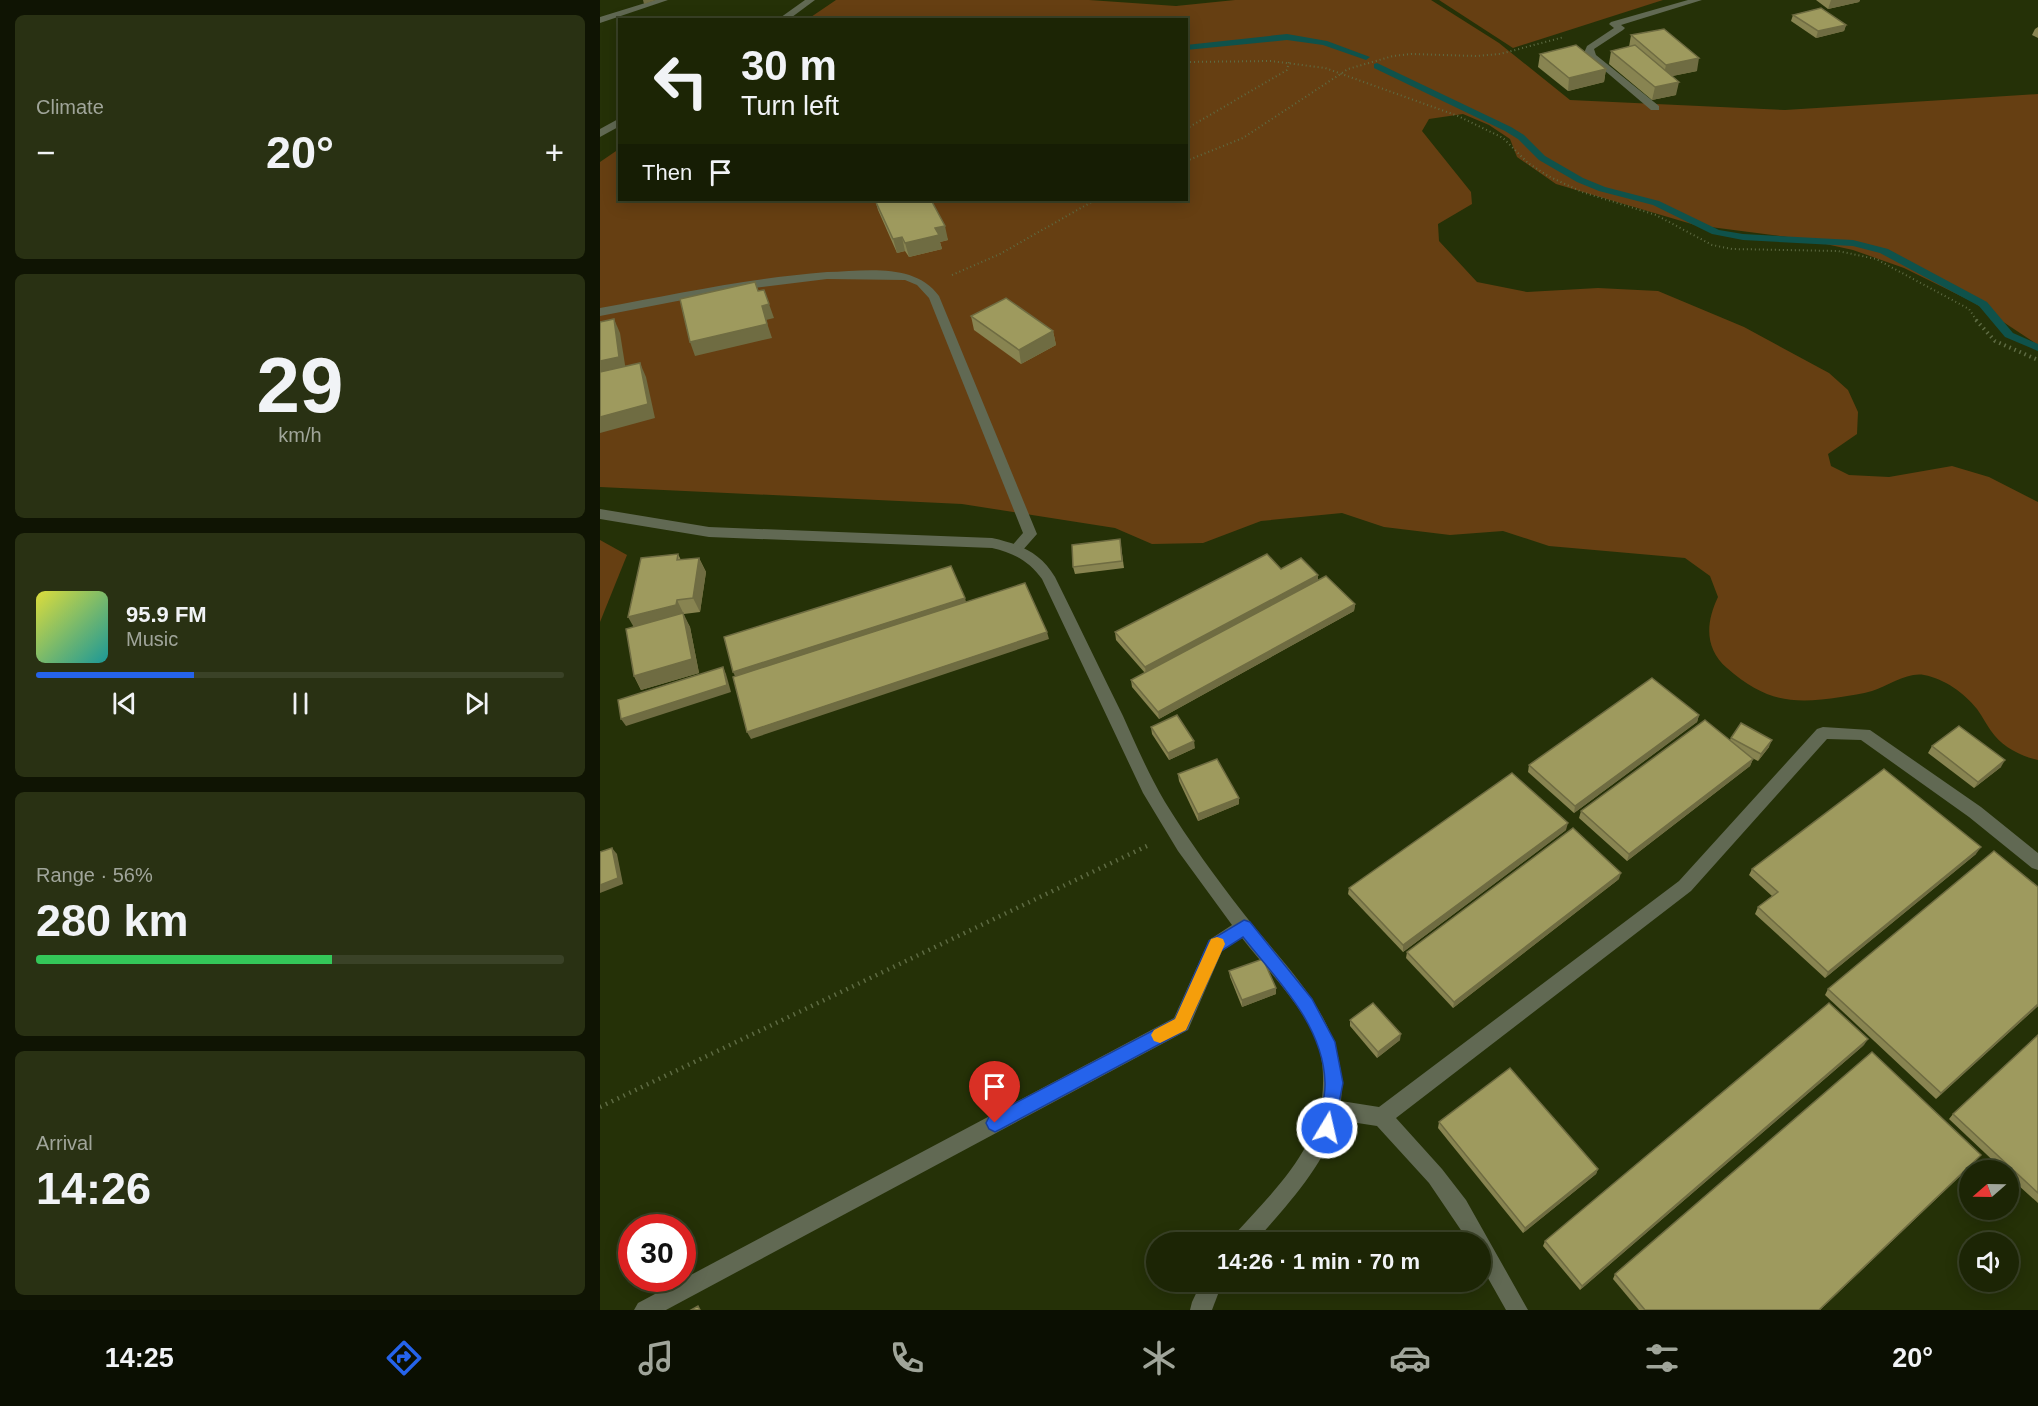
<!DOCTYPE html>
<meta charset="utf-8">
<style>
:root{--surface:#1c2505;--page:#293113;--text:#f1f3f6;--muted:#a0a59a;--line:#3a4227;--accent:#2563eb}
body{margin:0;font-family:Arial,sans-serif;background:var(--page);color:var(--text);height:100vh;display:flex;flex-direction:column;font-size:22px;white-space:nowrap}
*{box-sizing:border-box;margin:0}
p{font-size:20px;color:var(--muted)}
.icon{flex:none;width:33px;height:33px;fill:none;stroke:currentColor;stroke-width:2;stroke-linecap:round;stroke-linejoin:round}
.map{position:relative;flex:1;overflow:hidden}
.side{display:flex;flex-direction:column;gap:15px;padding:15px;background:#0f1403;width:600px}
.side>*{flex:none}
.guide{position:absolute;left:18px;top:18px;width:570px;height:183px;border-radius:0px;box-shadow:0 3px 15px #0003,0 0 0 2px var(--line);background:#1c2505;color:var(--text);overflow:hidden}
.needle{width:39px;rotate:250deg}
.buttons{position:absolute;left:1359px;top:1160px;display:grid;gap:12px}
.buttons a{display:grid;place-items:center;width:60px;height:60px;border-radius:50%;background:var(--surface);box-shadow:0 3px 15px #0003,0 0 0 2px var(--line);font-size:30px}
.speed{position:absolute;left:18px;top:1214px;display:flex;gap:12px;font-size:30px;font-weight:700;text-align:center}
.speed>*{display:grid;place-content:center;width:78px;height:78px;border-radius:50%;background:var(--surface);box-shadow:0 3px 15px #0003,0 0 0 2px var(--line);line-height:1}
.speed .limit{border:9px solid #d22;background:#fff;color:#111}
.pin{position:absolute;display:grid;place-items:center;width:51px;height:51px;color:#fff;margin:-62px -26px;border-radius:50% 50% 50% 0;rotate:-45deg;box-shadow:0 0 6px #0007}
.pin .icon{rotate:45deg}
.me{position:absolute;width:66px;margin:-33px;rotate:9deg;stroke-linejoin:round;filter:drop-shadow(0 0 4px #0008)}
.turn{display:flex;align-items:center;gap:21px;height:126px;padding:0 24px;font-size:27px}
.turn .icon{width:78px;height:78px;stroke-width:2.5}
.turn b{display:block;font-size:42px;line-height:51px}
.then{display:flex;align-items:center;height:57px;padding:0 24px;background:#0003;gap:12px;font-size:22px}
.big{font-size:45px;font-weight:700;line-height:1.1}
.side .widget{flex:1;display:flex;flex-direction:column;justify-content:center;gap:9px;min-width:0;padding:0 21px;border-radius:9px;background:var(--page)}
.side .dial{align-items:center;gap:0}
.dial b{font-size:78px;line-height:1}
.song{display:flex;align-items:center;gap:18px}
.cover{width:72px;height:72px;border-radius:9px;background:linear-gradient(135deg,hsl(60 70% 55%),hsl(180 70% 35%))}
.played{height:6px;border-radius:3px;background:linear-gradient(90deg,var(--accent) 30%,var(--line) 30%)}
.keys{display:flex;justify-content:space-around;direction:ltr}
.heat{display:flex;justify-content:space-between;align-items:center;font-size:33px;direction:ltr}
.charge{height:9px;border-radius:4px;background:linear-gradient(90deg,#34c759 56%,var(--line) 0)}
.trip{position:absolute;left:546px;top:1232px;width:345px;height:60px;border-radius:30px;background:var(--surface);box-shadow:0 3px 15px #0003,0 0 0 2px var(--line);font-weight:700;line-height:60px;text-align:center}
.tab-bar{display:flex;height:96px;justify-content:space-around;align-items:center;background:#0b0f02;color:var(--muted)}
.tab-bar .icon{width:42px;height:42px}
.tab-bar .active{color:var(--accent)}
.tab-bar b{font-size:27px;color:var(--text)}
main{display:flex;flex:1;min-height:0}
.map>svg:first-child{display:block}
</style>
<main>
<section class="side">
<div class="widget"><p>Climate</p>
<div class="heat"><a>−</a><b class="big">20°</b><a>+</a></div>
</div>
<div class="widget dial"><b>29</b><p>km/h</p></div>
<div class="widget">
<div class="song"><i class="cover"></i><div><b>95.9 FM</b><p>Music</p></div></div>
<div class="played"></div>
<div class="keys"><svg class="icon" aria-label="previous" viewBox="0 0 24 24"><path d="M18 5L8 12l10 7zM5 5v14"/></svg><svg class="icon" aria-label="pause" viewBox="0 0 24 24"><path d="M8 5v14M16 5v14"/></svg><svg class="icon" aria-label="next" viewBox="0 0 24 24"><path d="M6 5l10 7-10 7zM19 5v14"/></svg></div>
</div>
<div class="widget"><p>Range · 56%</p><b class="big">280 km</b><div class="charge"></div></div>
<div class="widget"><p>Arrival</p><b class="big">14:26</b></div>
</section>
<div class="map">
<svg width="1438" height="1310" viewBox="0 0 1438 1310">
<rect width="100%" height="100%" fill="#253107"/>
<!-- green -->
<g fill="#663f12">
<path d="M236 0H489L576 6 635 0H831L899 43 970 100 1185 110 1438 94V345L1373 302 1304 268 1253 250 1203 239 1095 225 956 184 917 157 910 139 889 125 863 114 829 119 822 131 871 192 872 204 838 224 839 241 877 282 927 292 998 288 1058 291 1144 327 1229 373 1248 390 1258 412 1257 434 1228 454 1231 466 1249 475 1289 477 1352 466 1389 477 1438 502V760C1423 757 1405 748 1395 736 1388 728 1383 717 1377 709 1364 693 1345 679 1324 675 1307 672 1288 686 1272 691 1262 694 1251 695 1241 697 1191 705 1165 701 1127 668 1104 648 1106 622 1118 597L1110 576 1085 558 949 546 903 531 850 535 784 527 742 513 661 521 603 543 552 544 515 528 362 504 0 487V162L19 149 20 200H586V20L208 19Z"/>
<path d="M839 0H1063L913 48Z"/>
<path d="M0 540 27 555 0 622Z"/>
</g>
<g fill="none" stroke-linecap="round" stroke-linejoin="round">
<!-- stream -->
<g fill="#0f524b" fill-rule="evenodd">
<path d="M687 34 727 41 770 57 766 60 723 45 687 40 586 50V45Z"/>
<path d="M777 63 911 127 924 135 945 156 983 178 1005 187 1059 201 1119 230 1143 234 1253 240 1288 249 1387 302 1413 333 1438 344V351L1405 337 1379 306 1280 253 1253 246 1143 240 1112 234 1053 205 999 191 977 182 939 160 918 139 905 131 774 68V64Z"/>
</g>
<!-- path-far2 -->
<g stroke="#5e6b43" stroke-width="2" stroke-dasharray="1 3" stroke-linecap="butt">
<path d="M586 62 671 61 725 68 858 116 903 138 928 163 948 176 982 192 1056 215 1112 245 1132 249 1238 251 1276 259 1369 309 1377 321"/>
<path d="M586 129 687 70 689 62"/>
<path d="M586 161 643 138 748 69 793 56 811 54 876 56 900 54 964 37"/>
<path d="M352 275 400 254 495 200"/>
</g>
<!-- path-far1 -->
<path stroke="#5e6b43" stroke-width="4" stroke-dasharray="1.5 4" stroke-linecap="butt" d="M1376 320 1395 341 1438 360"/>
<!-- path -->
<path stroke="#5e6b43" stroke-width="4.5" stroke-dasharray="1.5 5" stroke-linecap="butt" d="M0 1107 549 845"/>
<!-- service -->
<path fill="#616953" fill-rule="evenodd" d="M227 272C264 271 315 262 339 296L437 534 422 551H412L410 548 423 533 329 298 317 285 305 280 227 279 129 291 0 316V308C76 294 150 278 227 272Z"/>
<!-- minor -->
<g fill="#616953" fill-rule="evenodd">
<path d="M55 0H68L0 23V17Z"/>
<path d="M205 0H215L188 20H177Z"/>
<path d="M1088 0H1102L1021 25 1025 28 1023 30 994 49 996 55 1059 106V110H1051L984 53 987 46 1014 28 1009 24 1011 22Z"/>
<path d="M20 118V126L0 137V129Z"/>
<path d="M0 509 109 527 392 538C419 544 440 552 455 577 478 623 500 670 523 716 536 745 549 775 565 802 589 841 616 878 644 914 688 970 749 1023 741 1101L779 1107 1079 881 1217 729 1223 727 1270 730 1381 807 1438 853V870L1432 868 1369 817 1261 740 1227 739 1091 891 796 1118 842 1169 866 1200 928 1310H906L880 1264V1242H869L829 1183 777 1126 738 1120C723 1168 687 1205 655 1242H631L634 1235C676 1188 725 1145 723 1077 723 1062 720 1047 713 1033 695 997 666 969 642 938L622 951 588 1030 66 1310H34L38 1303 574 1018 609 940 632 925 578 851 543 793 442 579C429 561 414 553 392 548L109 537 0 519Z"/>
<path d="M602 1281H623L612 1310H590L592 1302Z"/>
</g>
</g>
<!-- wall -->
<g fill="#888451">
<path d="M1216 0H1260L1259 2 1228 9Z"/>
<path d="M1193 15 1246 25 1244 31 1216 38 1191 21Z"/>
<path d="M1438 27V38L1432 35 1435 29Z"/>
<path d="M1031 35 1097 71 1072 76 1076 95 1052 100 1009 64 1011 51 1029 47Z"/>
<path d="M940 54 1006 69 1004 82 968 91 938 67Z"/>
<path d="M275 200H331L348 240 340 242 342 249 309 257 305 251 297 253 278 210Z"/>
<path d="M371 316 453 331 456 345 421 364 374 330Z"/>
<path d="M520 539 524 568 475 574 473 567Z"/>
<path d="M78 554 81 560 99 558 106 572 100 612 84 614 83 615 90 627 99 673 41 690 34 676V627Z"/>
<path d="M681 569 718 575V580L755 604 754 611 559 719 532 687 531 680 545 673 516 640 515 632Z"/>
<path d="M1099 715 1097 722 974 813 928 772 929 765Z"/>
<path d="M551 727 595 748 569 760 552 734Z"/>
<path d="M1131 738 1169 747 1158 761 1152 758 1153 759 1150 766 1027 861 979 818 981 811 1130 740Z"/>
<path d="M1332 746 1401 767 1374 788 1328 753Z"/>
<path d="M578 774 639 798V804L598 821 579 781Z"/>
<path d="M966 830 803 952 748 894 749 888Z"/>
<path d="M1376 854 1225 978 1155 914 1158 907 1172 896 1149 875 1152 869Z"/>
<path d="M1019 879 853 1008 806 958 807 952Z"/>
<path d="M1438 887V1006L1336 1099 1225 995 1228 989Z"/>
<path d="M629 971 676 988V994L642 1007 630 977Z"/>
<path d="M750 1020 800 1040 777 1058 750 1026Z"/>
<path d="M1438 1035V1203L1408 1176V1170H1403L1349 1119 1353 1114Z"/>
<path d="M1264 1045 980 1290 943 1246 945 1241Z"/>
<path d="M839 1122 998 1169 996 1174 923 1233 838 1128Z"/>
<path d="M1376 1161 1220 1310H1039L1013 1279 1015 1274Z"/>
</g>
<!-- shaded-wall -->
<g fill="#6f6c42">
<path d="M43 0H56L44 4Z"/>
<path d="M1231 0H1260L1259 2 1228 9Z"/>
<path d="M1246 25 1244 31 1216 38 1218 31Z"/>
<path d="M1099 58 1097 71 1063 78 1066 65Z"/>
<path d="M1006 69 1004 82 968 91 969 78Z"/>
<path d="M1079 82 1076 95 1052 100 1055 87Z"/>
<path d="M345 226 348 240 340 242 342 249 309 257 305 243 335 228Z"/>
<path d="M302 237 305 251 297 253 293 239Z"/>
<path d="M164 290 174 318 166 320 172 338 95 356 90 342 162 306Z"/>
<path d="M14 319 20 333 26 371 0 376V361Z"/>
<path d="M453 331 456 345 421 364 419 350Z"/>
<path d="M40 363 46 377 55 418 0 433V417Z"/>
<path d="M99 558 106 572 100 612 93 598Z"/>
<path d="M718 575V582L546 674 545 667Z"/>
<path d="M365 598 367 605 137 680 133 672Z"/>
<path d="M77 600 90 627 99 673 41 690 34 676 36 631 28 617Z"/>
<path d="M755 604 754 611 559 719 558 712Z"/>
<path d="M447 632 449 639 151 739 147 732Z"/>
<path d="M123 667 126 674 131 692 26 726 21 719Z"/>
<path d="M1099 715 1097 722 974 813 975 806Z"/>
<path d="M1172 740 1169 747 1158 761 1161 754Z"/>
<path d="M594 741 595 748 569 760 568 753Z"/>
<path d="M1153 759 1150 766 1027 861 1029 854Z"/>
<path d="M1405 760 1401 767 1374 788 1378 782Z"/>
<path d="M639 798V804L598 821V814Z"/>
<path d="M968 823 966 830 803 952V945Z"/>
<path d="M1381 847 1376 854 1225 978 1228 972Z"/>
<path d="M12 848 17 854 23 884 0 893V885Z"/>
<path d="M1021 873 1019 879 853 1008 854 1002Z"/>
<path d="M676 988V994L642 1007V1000Z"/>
<path d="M1438 1004V1006L1336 1099 1341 1093Z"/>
<path d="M801 1034 800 1040 777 1058 778 1052Z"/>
<path d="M1268 1039 1264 1045 980 1290 982 1286Z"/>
<path d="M1381 1155 1220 1310H1219Z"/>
<path d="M998 1169 996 1174 923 1233 925 1228Z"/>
</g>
<!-- building -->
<g fill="#9e9a5e" stroke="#6f6c42" stroke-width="1.5">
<path d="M1221 8 1246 25 1218 31 1193 15Z"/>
<path d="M1064 29 1099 58 1066 65 1031 35Z"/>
<path d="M976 45 1006 69 969 78 940 54Z"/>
<path d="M1035 45 1079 82 1055 87 1011 51Z"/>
<path d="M275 200H331L345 226 335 228 339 235 305 243 302 237 293 239Z"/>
<path d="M155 282 158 291 164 290 169 304 162 306 167 324 90 342 80 299Z"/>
<path d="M406 298 453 331 419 350 371 316Z"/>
<path d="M14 319 19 357 0 361V322Z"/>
<path d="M40 363 48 404 0 417V372Z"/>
<path d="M520 539 522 561 473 567 472 545Z"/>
<path d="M78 554 77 560 99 558 93 598 77 600 76 605 28 617 41 558Z"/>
<path d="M667 554 681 569 701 558 718 575 545 667 515 632Z"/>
<path d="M351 566 365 598 133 672 124 637Z"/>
<path d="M726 576 755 604 558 712 531 680Z"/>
<path d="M425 583 447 632 147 732 133 677Z"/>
<path d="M83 613 92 659 34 676 26 629Z"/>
<path d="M123 667 127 685 21 719 18 700Z"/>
<path d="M1052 678 1099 715 975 806 929 765Z"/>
<path d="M577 715 594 741 568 753 551 727Z"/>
<path d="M1105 720 1153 759 1029 854 981 811Z"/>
<path d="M1141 723 1172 740 1161 754 1131 738Z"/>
<path d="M1359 726 1405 760 1378 782 1332 746Z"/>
<path d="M617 759 639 798 598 814 578 774Z"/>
<path d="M1284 769 1381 847 1228 972 1158 907 1178 892 1152 869Z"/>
<path d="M912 773 968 823 803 945 749 888Z"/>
<path d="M973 828 1021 873 854 1002 807 952Z"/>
<path d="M12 848 18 878 0 885V852Z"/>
<path d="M1394 851 1438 887V1004L1341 1093 1228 989Z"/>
<path d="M663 959 676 988 642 1000 629 971Z"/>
<path d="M773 1003 801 1034 778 1052 750 1020Z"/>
<path d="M1229 1003 1268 1039 982 1286 945 1241Z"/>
<path d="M1438 1035V1193L1353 1114Z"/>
<path d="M1272 1052 1381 1155 1219 1310H1045L1015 1274Z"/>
<path d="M910 1068 998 1169 925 1228 839 1122Z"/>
<path d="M98 1306 100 1310H91Z"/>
</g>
<!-- route -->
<path fill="#2563eb" stroke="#184099" stroke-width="1.5" d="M644 920 650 922 712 999 735 1042 743 1083 733 1134 727 1136 721 1134 718 1128C720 1113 726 1097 725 1082 723 1024 677 980 643 937L621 951 586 1030 401 1129 395 1132 389 1129 386 1123 389 1117 575 1019 609 941Z"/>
<!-- slow -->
<path fill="#f59e0b" d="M617 937 623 939 625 944 586 1030 560 1043 554 1041 551 1035 554 1030 575 1019 611 939Z"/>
</svg>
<div class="buttons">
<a><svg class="needle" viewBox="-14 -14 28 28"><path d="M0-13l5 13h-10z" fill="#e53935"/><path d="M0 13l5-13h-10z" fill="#a0a59a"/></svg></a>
<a><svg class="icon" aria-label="sound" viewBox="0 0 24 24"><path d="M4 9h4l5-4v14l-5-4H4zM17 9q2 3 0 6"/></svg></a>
</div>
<div class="speed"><div class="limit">30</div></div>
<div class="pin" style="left:395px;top:1123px;background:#d93025"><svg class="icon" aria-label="arrive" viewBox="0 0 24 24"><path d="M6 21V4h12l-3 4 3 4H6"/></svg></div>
<svg class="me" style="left:727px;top:1128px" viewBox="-20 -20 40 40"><circle r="17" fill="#2563eb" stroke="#fff" stroke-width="3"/><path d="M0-11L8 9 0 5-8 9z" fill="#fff"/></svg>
<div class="trip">14:26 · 1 min · 70 m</div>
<div class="guide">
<div class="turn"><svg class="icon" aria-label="left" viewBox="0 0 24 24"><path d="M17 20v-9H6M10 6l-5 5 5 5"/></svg><div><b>30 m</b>Turn left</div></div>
<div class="then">Then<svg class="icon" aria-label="arrive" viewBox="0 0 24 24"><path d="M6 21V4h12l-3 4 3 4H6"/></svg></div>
</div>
</div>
</main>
<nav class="tab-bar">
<b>14:25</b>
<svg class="icon active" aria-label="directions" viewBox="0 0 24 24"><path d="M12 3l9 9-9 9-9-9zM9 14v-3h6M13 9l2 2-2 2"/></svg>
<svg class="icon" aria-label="music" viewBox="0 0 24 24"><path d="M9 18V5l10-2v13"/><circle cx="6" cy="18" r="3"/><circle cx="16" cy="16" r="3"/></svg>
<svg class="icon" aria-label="phone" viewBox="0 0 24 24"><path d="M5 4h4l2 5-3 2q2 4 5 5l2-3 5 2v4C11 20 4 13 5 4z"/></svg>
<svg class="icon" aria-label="climate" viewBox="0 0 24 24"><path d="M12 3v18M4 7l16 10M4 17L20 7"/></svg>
<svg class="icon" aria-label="car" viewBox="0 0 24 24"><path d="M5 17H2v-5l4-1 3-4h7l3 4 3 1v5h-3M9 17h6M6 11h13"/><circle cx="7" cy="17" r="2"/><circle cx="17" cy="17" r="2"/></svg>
<svg class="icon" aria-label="filters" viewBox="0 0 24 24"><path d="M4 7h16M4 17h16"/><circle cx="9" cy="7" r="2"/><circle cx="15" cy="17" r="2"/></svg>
<b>20°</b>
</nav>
